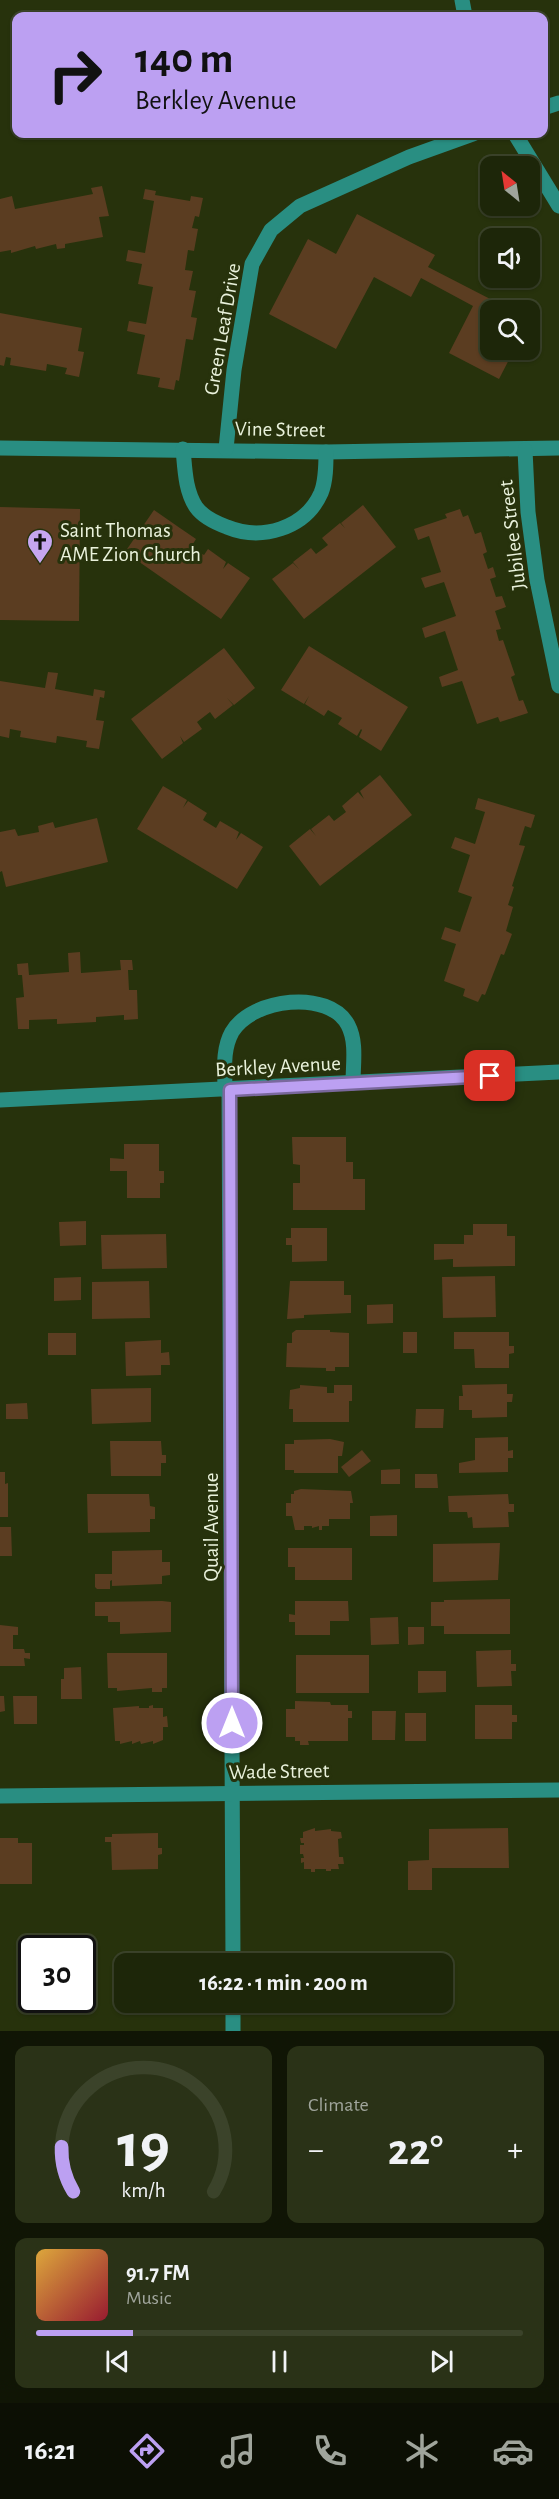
<!DOCTYPE html>
<meta charset="utf-8">
<style>
:root{--surface:#1d2609;--page:#2a3217;--text:#f1f3f6;--muted:#a0a59c;--line:#3b432a;--accent:#bca0f2}
body{margin:0;font-family:"Alegreya Sans",sans-serif;background:var(--page);color:var(--text);height:100vh;display:flex;flex-direction:column;font-size:22px;white-space:nowrap}
*{box-sizing:border-box;margin:0}
p{font-size:20px;color:var(--muted)}
.icon{flex:none;width:33px;height:33px;fill:none;stroke:currentColor;stroke-width:2;stroke-linecap:round;stroke-linejoin:round}
.map{position:relative;height:2031px;overflow:hidden}
.panel{display:flex;flex-direction:column;gap:15px;padding:15px;background:#101505;flex:1}
.panel>*{flex:none}
.banner{position:absolute;left:12px;top:12px;width:536px;height:126px;border-radius:12px;box-shadow:0 2px 4px #0004,0 0 0 2px var(--line);background:#bca0f2;color:#111;overflow:hidden}
.needle{width:39px;rotate:330deg}
.fabs{position:absolute;left:480px;top:156px;display:grid;gap:12px}
.fabs a{display:grid;place-items:center;width:60px;height:60px;border-radius:12px;background:var(--surface);box-shadow:0 2px 4px #0004,0 0 0 2px var(--line);font-size:30px}
.speed{position:absolute;left:18px;top:1935px;display:flex;gap:12px;font-size:30px;font-weight:700;text-align:center}
.speed>*{display:grid;place-content:center;width:78px;height:78px;border-radius:50%;background:var(--surface);box-shadow:0 2px 4px #0004,0 0 0 2px var(--line);line-height:1}
.speed .limit{border:3px solid #111;border-radius:9px;background:#fff;color:#111}
.pin{position:absolute;display:grid;place-items:center;width:51px;height:51px;color:#fff;margin:-26px;border-radius:12px;box-shadow:0 3px 9px #0006}
.me{position:absolute;width:66px;margin:-33px;rotate:0deg;stroke-linejoin:round;filter:drop-shadow(0 0 4px #0008)}
.turn{display:flex;align-items:center;gap:21px;height:126px;padding:0 24px;font-size:27px}
.turn .icon{width:78px;height:78px;stroke-width:2.5}
.turn b{display:block;font-size:42px;line-height:51px}
.big{font-size:45px;font-weight:700;line-height:1.1}
.panel .card{flex:1;display:flex;flex-direction:column;justify-content:center;gap:9px;min-width:0;padding:0 21px;border-radius:12px;background:var(--page)}
.panel .dial{align-items:center;gap:0}
.dial svg{height:156px;overflow:visible;fill:none;stroke:var(--line);stroke-width:7;stroke-linecap:round;text-anchor:middle}
.dial text{fill:var(--text);stroke:none}
.song{display:flex;align-items:center;gap:18px}
.cover{width:72px;height:72px;border-radius:9px;background:linear-gradient(135deg,hsl(40 70% 55%),hsl(350 70% 35%))}
.played{height:6px;border-radius:3px;background:linear-gradient(90deg,var(--accent) 20%,var(--line) 20%)}
.keys{display:flex;justify-content:space-around;direction:ltr}
.heat{display:flex;justify-content:space-between;align-items:center;font-size:33px;direction:ltr}
.panel .tiles{flex:1;display:grid;gap:15px;grid-template-columns:1fr 1fr}
.card:last-child{grid-column:span 2}
.trip{position:absolute;left:114px;top:1953px;width:339px;height:60px;border-radius:12px;background:var(--surface);box-shadow:0 2px 4px #0004,0 0 0 2px var(--line);font-weight:700;line-height:60px;text-align:center}
.tabs{display:flex;height:96px;justify-content:space-around;align-items:center;background:#0c0f04;color:var(--muted)}
.tabs .icon{width:42px;height:42px}
.tabs .selected{color:var(--accent)}
.tabs b{font-size:27px;color:var(--text)}
.map>svg:first-child{display:block}
</style>
<div class="map">
<svg width="559" height="2031" viewBox="0 0 559 2031">
<rect width="100%" height="100%" fill="#27320c"/>
<!-- building -->
<g fill="#5b3d21">
<path d="M102 186 109 216 99 217 103 237 65 244V248L57 249 56 244 36 249 35 246 11 253V250L0 252V199L12 196 15 209 93 194 91 188Z"/>
<path d="M145 189 156 191 155 195 190 201 191 196 203 198 199 217 195 216 192 228 198 229 194 251 188 250 185 270 193 271 189 290 196 291 191 317 197 318 193 340 186 339 179 381 176 380 174 390 158 387 160 378 137 374 145 335 127 331 129 321 146 324 153 287 138 284 142 264 126 261 128 250 145 253 154 201 143 199Z"/>
<path d="M357 214 435 255 428 267 496 302 497 300 517 310H490V350H514L499 379 449 353 473 306 421 278 411 297 374 277 336 349 269 314 308 239 336 254Z"/>
<path d="M0 313 82 328 78 351 84 352 79 377 65 374 67 368 47 364 46 371 10 365 11 358 6 357 4 366 0 365Z"/>
<path d="M363 505 396 547 304 619 272 579 293 563 299 569 293 562 311 548 316 554 328 545 322 538 340 523 345 528 341 523Z"/>
<path d="M0 507 80 509 79 621 0 620Z"/>
<path d="M460 509 463 517 468 515 475 534 481 532 487 552 483 554 488 569 493 567 496 577 490 579 496 597 502 596 506 607 495 611 501 629 496 630 499 641 503 640 515 675 511 677 519 701 523 700 528 713 500 722 498 717 477 724 462 681 442 687 439 677 458 670 445 631 425 638 422 628 456 616 444 582 425 588 421 578 441 572 429 536 418 540 414 529 447 518 445 514Z"/>
<path d="M154 510 177 526 171 533 177 526 196 539 191 547 204 555 208 549 226 562 223 569 228 563 250 578 221 619 125 552Z"/>
<path d="M309 646 408 707 381 751 359 737 362 730 361 729 357 736 338 724 342 718 328 710 324 716 305 704 309 696 304 704 281 690Z"/>
<path d="M224 648 255 688 234 705 227 698 233 705 215 719 210 712 197 722 202 729 184 742 180 736 183 743 162 759 131 719Z"/>
<path d="M48 672 58 673 55 689 93 696 94 689 105 691 104 698 100 697 96 720 104 721 99 749 86 747 87 741 57 736 56 743 20 737 21 731 10 729 9 738 0 736V681L45 688Z"/>
<path d="M380 775 412 815 320 886 289 846 310 829 316 836 311 829 329 815 334 821 346 812 342 806 358 792 364 799 360 791Z"/>
<path d="M163 786 187 800 183 808 188 801 207 813 203 820 216 828 220 821 239 832 236 840 241 833 263 847 237 889 137 829Z"/>
<path d="M478 798 535 815 531 828 525 826 519 845 525 846 512 886 514 887 508 905 513 907 506 931 512 934 504 955 501 954 485 995 482 994 478 1002 463 996 465 989 444 981 456 944 441 939 445 927 460 932 472 897 458 892 470 855 451 848 455 837 475 844 485 812 475 809Z"/>
<path d="M97 818 108 862 6 887 2 871 0 872V832L15 829 18 836 39 832 38 826 53 822 55 828Z"/>
<path d="M80 952 81 973 121 970 120 960H132L133 970H128L129 990H137L138 1019 124 1020V1015L96 1017V1022L57 1024V1019L29 1020V1029H18L16 998 24 997 22 975H18L17 964 28 963 29 975 69 972 68 953Z"/>
<path d="M292 1137H346V1162H353V1179H365V1210H293V1183H300V1165L293 1164Z"/>
<path d="M124 1144H159V1171H164V1183H160V1198H127V1171H110V1158L124 1159Z"/>
<path d="M86 1221V1245L60 1246 59 1222Z"/>
<path d="M473 1224H507V1236H515V1266L453 1267V1259L434 1260V1244H464V1235H473Z"/>
<path d="M291 1228H327V1261L292 1262V1245H286V1238H291Z"/>
<path d="M166 1234 167 1268 102 1269 101 1235Z"/>
<path d="M495 1276 496 1317 443 1318 442 1277Z"/>
<path d="M81 1277V1300L54 1301V1278Z"/>
<path d="M149 1281 150 1318 92 1319V1282Z"/>
<path d="M290 1281H344V1295H351V1313L304 1315V1318L287 1319Z"/>
<path d="M393 1304V1323L367 1324V1305Z"/>
<path d="M296 1330H330V1332L349 1333V1367H335V1371H326V1368L286 1367 287 1343H292V1333Z"/>
<rect x="403" y="1332" width="14" height="21"/>
<path d="M454 1332H509V1346H514V1353L509 1354V1368H475L474 1349H454Z"/>
<rect x="48" y="1333" width="28" height="22"/>
<path d="M161 1340V1353L169 1352 170 1365H161V1375L126 1376 125 1342Z"/>
<path d="M507 1384V1394H513L512 1402H507V1417L472 1418V1410H459V1396H463L462 1385Z"/>
<path d="M300 1385 327 1387V1393H334V1385H352V1401H349V1422H293V1409H289L290 1390 300 1388Z"/>
<path d="M151 1388V1422L92 1424 91 1389Z"/>
<path d="M27 1403 28 1419H6V1404Z"/>
<path d="M416 1409H444L443 1428H415Z"/>
<path d="M508 1437V1451L513 1450V1458H508V1472L459 1473V1463L475 1460V1438Z"/>
<path d="M330 1439 344 1442 342 1456H338V1473H294V1470H285V1444H294V1440Z"/>
<path d="M110 1441H161L162 1455H166V1463H161V1476H111Z"/>
<path d="M362 1450 371 1461 349 1477 341 1467Z"/>
<path d="M400 1469V1484H381V1470Z"/>
<path d="M0 1472H5V1484L8 1483V1517H0Z"/>
<path d="M415 1474H437L438 1488H415Z"/>
<path d="M301 1489 351 1491 353 1503H350V1519H329V1526H322V1530H319V1526L312 1528V1526H304V1530H295L292 1516H286V1503H291V1494H294V1491Z"/>
<path d="M87 1494H149L150 1506 155 1507V1519H150V1532L88 1533Z"/>
<path d="M508 1494 509 1504H514V1512H508L509 1527 473 1528 472 1517 468 1518 467 1512H449L448 1496Z"/>
<path d="M397 1515V1536H370V1516Z"/>
<path d="M0 1527H11L12 1556H0Z"/>
<path d="M500 1543 498 1580 433 1582V1544Z"/>
<path d="M288 1548H352V1580H295V1567H288Z"/>
<path d="M162 1550V1562H170V1575L162 1576V1584L112 1586V1580L110 1581V1589H97L95 1587V1574H112V1551Z"/>
<path d="M510 1599V1634H444V1626H431V1602H444V1600Z"/>
<path d="M162 1601 171 1602V1632L120 1634V1622H108V1616H95V1602Z"/>
<path d="M295 1601H348L349 1621H330V1635H295V1622H289V1614L295 1615Z"/>
<path d="M398 1617 399 1644 371 1645 370 1618Z"/>
<path d="M0 1625 18 1627V1635H13V1649H24L25 1653H30V1659L24 1658 25 1666H0Z"/>
<path d="M408 1627H424V1644L408 1645Z"/>
<path d="M511 1650V1664H516V1671H511L512 1686 477 1687 476 1651Z"/>
<path d="M107 1653H167V1688H162V1692H152V1688L117 1691V1688H108Z"/>
<rect x="296" y="1655" width="73" height="38"/>
<path d="M81 1667 82 1699H61V1679H64V1668Z"/>
<path d="M418 1671H446V1692L418 1693Z"/>
<path d="M0 1696H4L5 1711 0 1712Z"/>
<path d="M13 1696H37V1724H14Z"/>
<path d="M295 1701 330 1702 331 1705H348V1711H352V1718H348V1741H308L309 1745H300V1741H295V1737H286V1709H295Z"/>
<path d="M153 1705V1708H163V1717L167 1716 168 1727H163V1740L153 1744V1741L141 1744 140 1741 132 1744V1741L120 1744V1741H115L113 1708 139 1706V1708H149V1706Z"/>
<path d="M475 1705H512V1715H517V1722H512V1739H475Z"/>
<path d="M372 1711H396L395 1740H372Z"/>
<rect x="405" y="1713" width="21" height="28"/>
<path d="M315 1828V1831L331 1829V1831L341 1832 342 1838 338 1839 339 1857H343L344 1864H338L339 1869H331V1871H326V1869H315V1872H311V1869H304V1862L301 1863V1858H304L303 1854H300V1845H304V1843H301L300 1838H303V1832Z"/>
<path d="M508 1828 509 1868H432V1890H408V1861L429 1860V1829Z"/>
<path d="M158 1833V1848H162V1854L158 1855V1869L112 1870 111 1842H105V1837H112V1834Z"/>
<path d="M0 1838H18V1843H32V1884H0Z"/>
</g>
<g fill="none" stroke-linecap="round" stroke-linejoin="round">
<!-- minor -->
<g stroke="#298e82" stroke-width="15">
<path d="M462 0 465 16"/>
<path d="M543 108 559 103"/>
<path d="M515 134 559 206"/>
<path d="M0 448 326 452 559 448"/>
<path d="M183 449C185 469 185 490 196 507 203 517 216 523 227 527 261 541 305 529 321 493 326 481 326 465 326 452"/>
<path d="M226 449 234 370 252 264 271 230 300 206 409 157 473 134"/>
<path d="M525 450 528 512 537 580 559 686"/>
<path d="M225 1090C225 1071 222 1050 232 1032 252 998 329 989 348 1025 357 1042 353 1064 353 1083"/>
<path d="M229 1090 233 1964"/>
<path d="M0 1100 559 1072"/>
<path d="M0 1796 559 1790"/>
<path d="M233 2031V2002"/>
</g>
</g>
<g fill="none" stroke-linecap="round" stroke-linejoin="round">
<defs>
<path id="route" d="M232 1723 230 1090 490 1076"/>
</defs>
<!-- route casing -->
<use href="#route" stroke="#7a689d" stroke-width="15"/>
<!-- route -->
<use href="#route" stroke="#bca0f2" stroke-width="10"/>
</g>
<!-- icons -->
<defs>
<symbol id="church-pin" viewBox="-11 -11 22 30"><path d="M0 17L-7.5 6A9.5 9.5 0 1 1 7.5 6Z" fill="#c6a6f0" stroke="#27320c"/><path d="M-1.2-6h2.4v3.5h3.3v2.4h-3.3V6h-2.4V-.1h-3.3v-2.4h3.3Z" fill="#111"/></symbol>
</defs>
<g fill-rule="evenodd">
<use href="#church-pin" x="25" y="527" width="30" height="40"/>
</g>
<g text-anchor="middle" stroke-width="6" stroke-linejoin="round" paint-order="stroke">
<!-- street labels -->
<g font-size="21" fill="#eaf2dc" stroke="#27320c">
<text transform="translate(222 329) rotate(-80)" y="7">Green Leaf Drive</text>
<text transform="translate(280 429) rotate(1)" y="7">Vine Street</text>
<text transform="translate(512 535) rotate(-97)" y="7">Jubilee Street</text>
<text transform="translate(278 1066) rotate(-3)" y="7">Berkley Avenue</text>
<text transform="translate(211 1527) rotate(-90)" y="7">Quail Avenue</text>
<text transform="translate(279 1771) rotate(-1)" y="7">Wade Street</text>
</g>
<!-- poi labels -->
<g font-size="21" fill="#eaf2dc" stroke="#27320c" text-anchor="start">
<text x="60" y="537">Saint Thomas<tspan x="60" dy="24">AME Zion Church</tspan></text>
</g>
</g>
</svg>
<div class="fabs">
<a><svg class="needle" viewBox="-14 -14 28 28"><path d="M0-13l5 13h-10z" fill="#e53935"/><path d="M0 13l5-13h-10z" fill="#a0a59c"/></svg></a>
<a><svg class="icon" aria-label="sound" viewBox="0 0 24 24"><path d="M4 9h4l5-4v14l-5-4H4zM17 9q2 3 0 6"/></svg></a>
<a><svg class="icon" aria-label="search" viewBox="0 0 24 24"><circle cx="10" cy="10" r="6"/><path d="M15 15l6 6"/></svg></a>
</div>
<div class="speed"><div class="limit">30</div></div>
<div class="pin" style="left:490px;top:1076px;background:#d93025"><svg class="icon" aria-label="arrive" viewBox="0 0 24 24"><path d="M6 21V4h12l-3 4 3 4H6"/></svg></div>
<svg class="me" style="left:232px;top:1723px" viewBox="-20 -20 40 40"><circle r="17" fill="#bca0f2" stroke="#fff" stroke-width="3"/><path d="M0-11L8 9 0 5-8 9z" fill="#fff"/></svg>
<div class="trip">16:22 · 1 min · 200 m</div>
<div class="banner">
<div class="turn"><svg class="icon" aria-label="right" viewBox="0 0 24 24"><path d="M7 20v-9h11M14 6l5 5-5 5"/></svg><div><b>140 m</b>Berkley Avenue</div></div>
</div>
</div>
<section class="panel">
<div class="tiles">
<div class="card dial"><svg viewBox="0 0 100 80">
<path d="M14 69A42 42 0 1 1 86 69"/>
<path d="M14 69A42 42 0 0 1 8 46" stroke="#bca0f2"/>
<text x="50" y="56" font-size="32" font-weight="700">19</text>
<text x="50" y="72" font-size="11">km/h</text>
</svg></div>
<div class="card"><p>Climate</p>
<div class="heat"><a>−</a><b class="big">22°</b><a>+</a></div>
</div>
<div class="card">
<div class="song"><i class="cover"></i><div><b>91.7 FM</b><p>Music</p></div></div>
<div class="played"></div>
<div class="keys"><svg class="icon" aria-label="previous" viewBox="0 0 24 24"><path d="M18 5L8 12l10 7zM5 5v14"/></svg><svg class="icon" aria-label="pause" viewBox="0 0 24 24"><path d="M8 5v14M16 5v14"/></svg><svg class="icon" aria-label="next" viewBox="0 0 24 24"><path d="M6 5l10 7-10 7zM19 5v14"/></svg></div>
</div>
</div>
</section>
<nav class="tabs">
<b>16:21</b>
<svg class="icon selected" aria-label="directions" viewBox="0 0 24 24"><path d="M12 3l9 9-9 9-9-9zM9 14v-3h6M13 9l2 2-2 2"/></svg>
<svg class="icon" aria-label="music" viewBox="0 0 24 24"><path d="M9 18V5l10-2v13"/><circle cx="6" cy="18" r="3"/><circle cx="16" cy="16" r="3"/></svg>
<svg class="icon" aria-label="phone" viewBox="0 0 24 24"><path d="M5 4h4l2 5-3 2q2 4 5 5l2-3 5 2v4C11 20 4 13 5 4z"/></svg>
<svg class="icon" aria-label="climate" viewBox="0 0 24 24"><path d="M12 3v18M4 7l16 10M4 17L20 7"/></svg>
<svg class="icon" aria-label="car" viewBox="0 0 24 24"><path d="M5 17H2v-5l4-1 3-4h7l3 4 3 1v5h-3M9 17h6M6 11h13"/><circle cx="7" cy="17" r="2"/><circle cx="17" cy="17" r="2"/></svg>
</nav>
